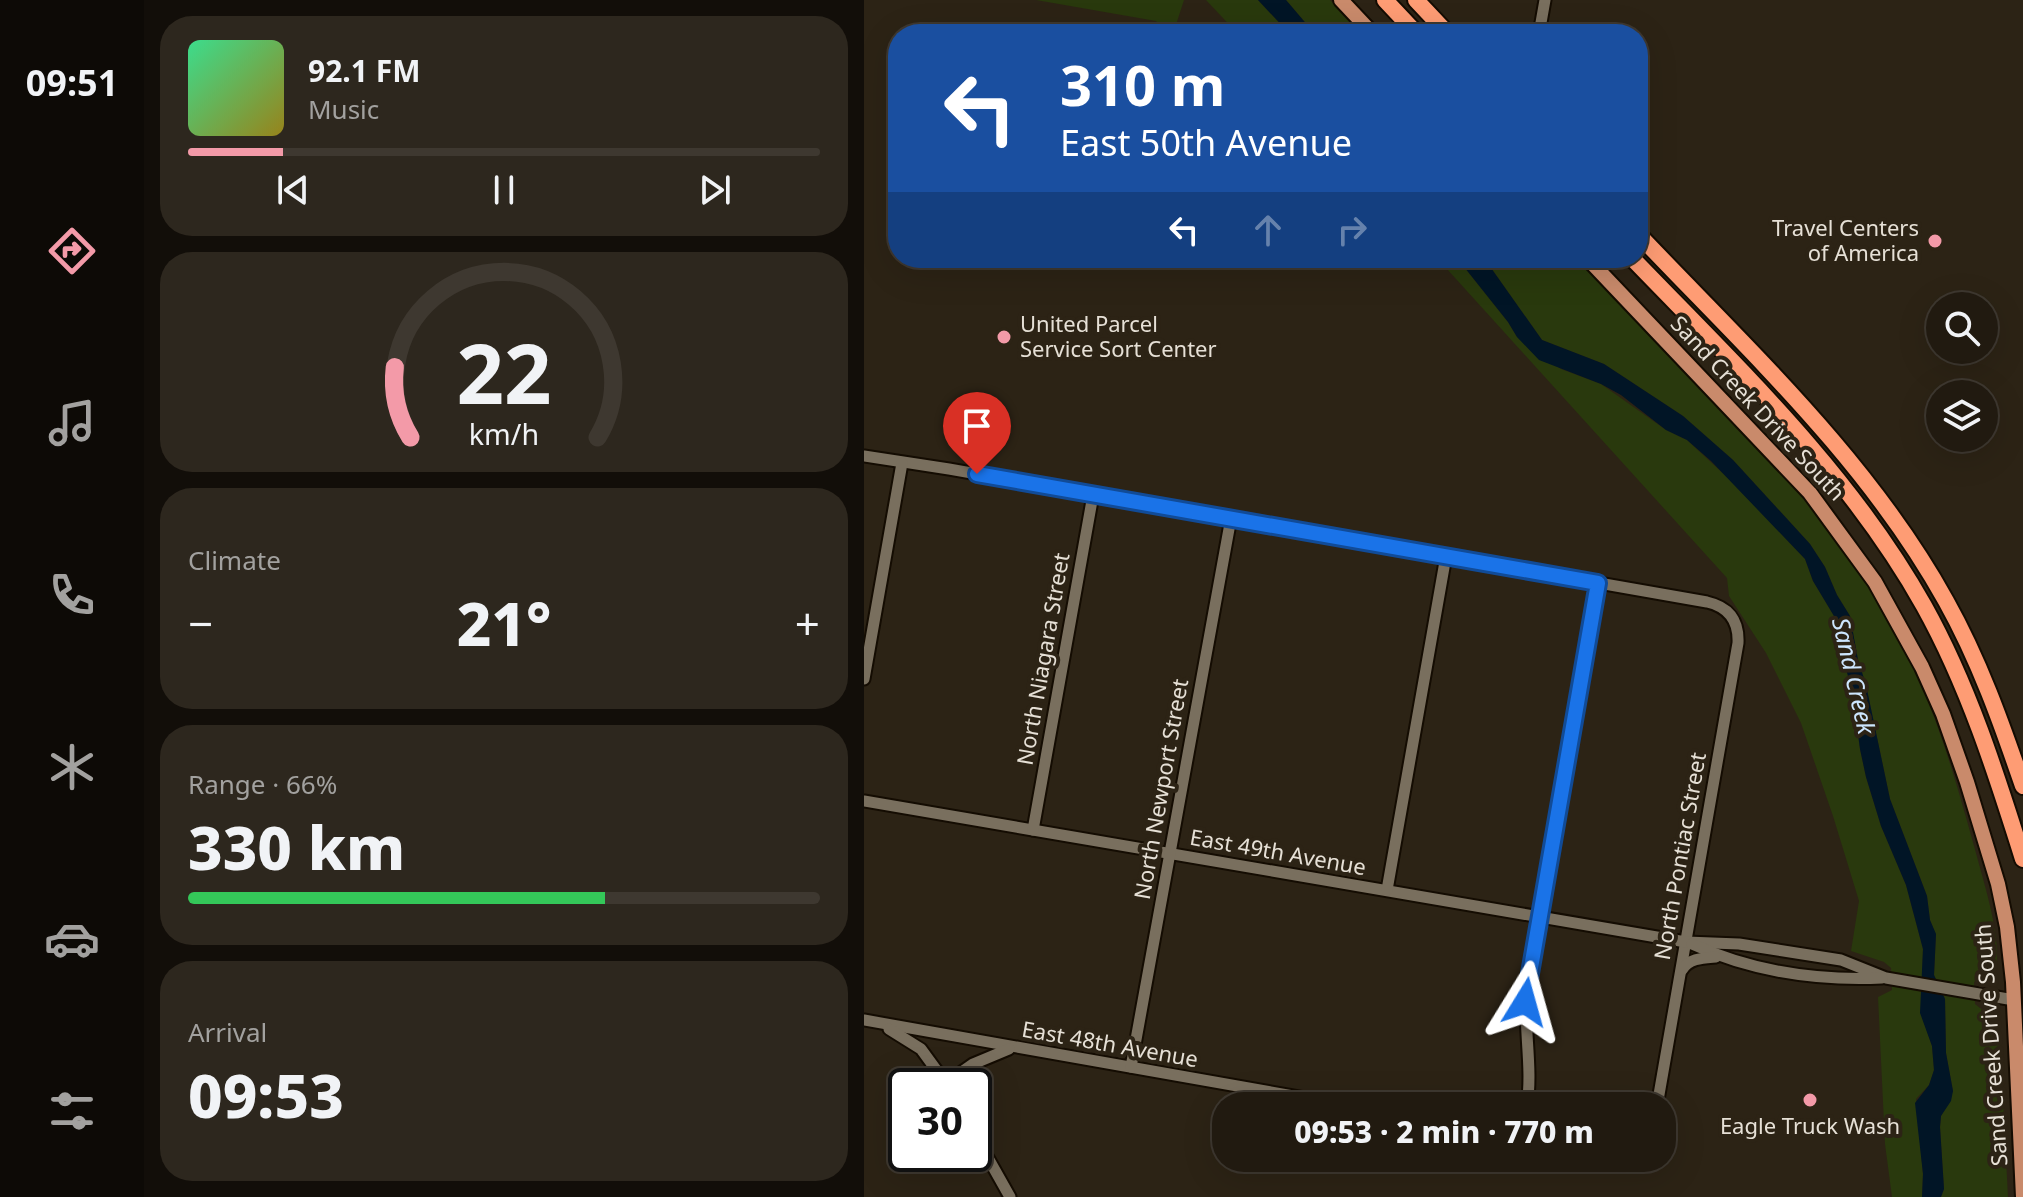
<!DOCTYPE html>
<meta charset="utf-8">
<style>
:root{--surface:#211a10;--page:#2d271e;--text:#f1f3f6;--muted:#a2a19f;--line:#3e3830;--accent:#f39aa8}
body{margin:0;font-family:"Noto Sans",sans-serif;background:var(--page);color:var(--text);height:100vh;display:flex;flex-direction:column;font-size:30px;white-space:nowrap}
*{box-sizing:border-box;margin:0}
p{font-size:26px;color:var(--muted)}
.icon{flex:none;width:44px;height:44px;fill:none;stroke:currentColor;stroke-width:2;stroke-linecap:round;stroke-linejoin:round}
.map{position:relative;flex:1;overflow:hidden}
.details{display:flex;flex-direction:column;gap:16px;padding:16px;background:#120e09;width:720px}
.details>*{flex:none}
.guide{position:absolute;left:24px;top:24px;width:760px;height:244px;border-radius:32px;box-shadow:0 8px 32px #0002,0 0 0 2px var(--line);background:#1a4fa0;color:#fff;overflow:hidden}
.buttons{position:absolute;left:1062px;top:292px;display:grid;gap:16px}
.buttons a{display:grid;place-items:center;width:72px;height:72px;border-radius:50%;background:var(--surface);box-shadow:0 8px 32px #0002,0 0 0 2px var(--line);font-size:40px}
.speed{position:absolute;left:24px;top:1068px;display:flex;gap:16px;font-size:40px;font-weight:700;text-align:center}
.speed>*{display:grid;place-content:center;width:104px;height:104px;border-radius:50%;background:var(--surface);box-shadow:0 8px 32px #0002,0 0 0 2px var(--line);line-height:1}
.speed .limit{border:4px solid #111;border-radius:12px;background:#fff;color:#111}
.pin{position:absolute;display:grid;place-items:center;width:68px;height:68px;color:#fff;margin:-82px -34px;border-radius:50% 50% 50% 0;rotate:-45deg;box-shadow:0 0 8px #0007}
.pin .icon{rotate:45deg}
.me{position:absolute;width:88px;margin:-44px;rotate:8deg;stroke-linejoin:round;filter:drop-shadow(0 0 6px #0008)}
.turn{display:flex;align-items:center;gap:28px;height:168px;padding:0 40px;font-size:36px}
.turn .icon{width:104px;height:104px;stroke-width:2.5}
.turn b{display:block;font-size:56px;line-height:68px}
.lanes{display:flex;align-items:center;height:76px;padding:0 40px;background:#0003;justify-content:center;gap:40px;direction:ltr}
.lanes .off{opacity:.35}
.big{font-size:60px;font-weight:800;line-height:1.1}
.details .card{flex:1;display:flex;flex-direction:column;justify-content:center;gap:12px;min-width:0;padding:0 28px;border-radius:32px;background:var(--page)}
.details .dial{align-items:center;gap:0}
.dial svg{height:208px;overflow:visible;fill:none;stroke:var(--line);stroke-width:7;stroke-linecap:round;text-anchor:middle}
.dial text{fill:var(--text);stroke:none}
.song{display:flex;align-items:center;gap:24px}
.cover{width:96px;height:96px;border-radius:12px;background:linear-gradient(135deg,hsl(150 70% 55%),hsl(50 70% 35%))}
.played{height:8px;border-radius:4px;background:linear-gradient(90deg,var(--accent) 15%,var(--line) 15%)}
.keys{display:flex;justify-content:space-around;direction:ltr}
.heat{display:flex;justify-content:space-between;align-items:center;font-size:44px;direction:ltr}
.charge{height:12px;border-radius:6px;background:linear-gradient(90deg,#34c759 66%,var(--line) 0)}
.trip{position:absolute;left:348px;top:1092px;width:464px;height:80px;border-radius:32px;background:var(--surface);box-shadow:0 8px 32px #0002,0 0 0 2px var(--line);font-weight:800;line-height:80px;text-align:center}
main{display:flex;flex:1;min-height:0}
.menu{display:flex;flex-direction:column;width:144px;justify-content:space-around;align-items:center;background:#0d0a06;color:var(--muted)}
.menu .icon{width:56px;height:56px}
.menu .selected{color:var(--accent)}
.menu b{font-size:36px;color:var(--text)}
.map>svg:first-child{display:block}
</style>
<main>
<nav class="menu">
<b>09:51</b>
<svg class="icon selected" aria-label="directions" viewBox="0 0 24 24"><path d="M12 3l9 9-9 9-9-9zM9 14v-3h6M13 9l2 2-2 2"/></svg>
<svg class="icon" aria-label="music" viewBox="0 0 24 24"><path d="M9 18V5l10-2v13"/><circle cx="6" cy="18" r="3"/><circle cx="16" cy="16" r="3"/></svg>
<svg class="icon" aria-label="phone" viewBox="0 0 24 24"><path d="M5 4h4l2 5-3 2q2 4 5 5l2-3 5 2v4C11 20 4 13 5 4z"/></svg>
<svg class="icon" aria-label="climate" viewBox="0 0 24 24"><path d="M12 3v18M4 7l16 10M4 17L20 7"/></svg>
<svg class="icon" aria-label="car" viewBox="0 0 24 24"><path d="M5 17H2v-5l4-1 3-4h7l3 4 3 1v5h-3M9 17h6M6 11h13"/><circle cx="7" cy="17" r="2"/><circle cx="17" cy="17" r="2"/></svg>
<svg class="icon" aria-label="filters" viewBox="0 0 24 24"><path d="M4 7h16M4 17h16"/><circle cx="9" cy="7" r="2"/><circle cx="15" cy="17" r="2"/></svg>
</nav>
<section class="details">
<div class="card">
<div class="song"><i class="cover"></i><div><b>92.1 FM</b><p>Music</p></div></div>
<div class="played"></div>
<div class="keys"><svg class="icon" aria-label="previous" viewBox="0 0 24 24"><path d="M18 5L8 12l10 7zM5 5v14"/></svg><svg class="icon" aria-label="pause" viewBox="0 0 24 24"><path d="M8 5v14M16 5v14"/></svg><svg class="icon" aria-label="next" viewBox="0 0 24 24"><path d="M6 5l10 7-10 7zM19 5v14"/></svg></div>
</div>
<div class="card dial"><svg viewBox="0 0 100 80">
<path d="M14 69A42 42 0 1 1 86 69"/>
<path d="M14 69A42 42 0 0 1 8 42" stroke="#f39aa8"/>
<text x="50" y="56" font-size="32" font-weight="700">22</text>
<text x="50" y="72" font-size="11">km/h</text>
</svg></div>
<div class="card"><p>Climate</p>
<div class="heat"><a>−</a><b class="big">21°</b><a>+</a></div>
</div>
<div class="card"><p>Range · 66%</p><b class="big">330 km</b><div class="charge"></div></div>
<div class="card"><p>Arrival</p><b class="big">09:53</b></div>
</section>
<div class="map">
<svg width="1159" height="1197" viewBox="0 0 1159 1197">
<rect width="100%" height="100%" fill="#2c2315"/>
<!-- green -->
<g fill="#29390d">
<path d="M172 0H320L309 34H304L292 21Z"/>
<path d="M342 0H394L426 34H374Z"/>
<path d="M422 0H466L499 34H451Z"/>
<path d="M573 258H593L644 322 653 337 697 369 737 384 802 430 823 440 865 479 941 559 949 581 970 616 976 636 975 646 988 689 996 749 1002 777 1017 826 1042 885 1059 949 1057 1013 1068 1046 1070 1070 1065 1085 1052 1099 1059 1174 1058 1197H1028L1021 1144 1014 997 1028 990 1027 968 1020 962 987 951 995 901 969 816 937 723 902 653 865 596 863 578Z"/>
<path d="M620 258H712C826 377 959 494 1037 641 1075 715 1096 795 1118 875 1124 897 1144 965 1125 980L1119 977 1110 982 1111 1004 1135 1023 1144 1197H1077L1080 1189 1076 1127 1077 1116 1089 1091 1082 1053 1081 999 1070 975 1072 935 1066 920 1063 896 1026 799 1002 685 994 660 986 616 973 595 961 567 946 544 869 460 819 416 740 364 678 340Z"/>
</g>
<!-- water -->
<g fill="#011526">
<path d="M394 0H422L451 34H426Z"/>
<path d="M593 258H620L678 340 740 364 819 416 869 460 946 544 961 567 973 595 986 616 994 660 1002 685 1026 799 1063 896 1066 920 1072 934 1070 975 1081 999 1082 1053 1089 1091 1087 1101 1077 1116 1076 1127 1080 1189 1077 1197H1058L1059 1174 1051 1103 1065 1085 1070 1070 1068 1046 1056 1013 1059 949 1042 885 1017 826 1002 777 996 749 988 689 975 646 976 636 970 616 949 581 941 559 847 461 823 440 802 430 757 395 737 384 675 360 653 337 644 322Z"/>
</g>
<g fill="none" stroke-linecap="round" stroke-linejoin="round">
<defs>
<g id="minor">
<path d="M675 34 681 0"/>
<path d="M0 456 85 469 843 602C865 607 875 621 874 643L793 1106"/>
<path d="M0 679 38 463"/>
<path d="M0 801 822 942 875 944 977 960 1022 978 1150 1000"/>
<path d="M169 830 229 495"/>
<path d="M523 890 582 556"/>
<path d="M828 944C889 972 951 981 1018 978"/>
<path d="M818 970C825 958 840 958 852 957"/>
<path d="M0 1020 486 1106"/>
<path d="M25 1029 57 1049 84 1086"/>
<path d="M267 1067 367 518"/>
<path d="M82 1083 109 1064 145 1049"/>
<path d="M663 1106C669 1066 659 1027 663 987L734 583"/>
<path d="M110 1133 146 1197"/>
</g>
<g id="major">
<path d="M477 0 509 34"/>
<path d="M723 258 946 493 1011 582 1058 667 1079 714 1103 782 1134 884 1143 927 1149 982 1159 1197"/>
</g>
<g id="highway">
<path d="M521 0 553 34"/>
<path d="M552 0 584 34"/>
<path d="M774 234C884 350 1004 460 1082 601 1115 660 1137 722 1159 786"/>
<path d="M768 258C873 367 985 472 1060 606 1104 685 1132 773 1159 859"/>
</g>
</defs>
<!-- minor casing -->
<use href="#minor" stroke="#140c02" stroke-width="15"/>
<!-- major casing -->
<use href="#major" stroke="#140c02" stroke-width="18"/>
<!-- highway casing -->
<use href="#highway" stroke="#140c02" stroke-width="20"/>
<!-- minor -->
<use href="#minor" stroke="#796f5e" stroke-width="11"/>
<!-- major -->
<use href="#major" stroke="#c98a6b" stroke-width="14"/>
<!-- highway -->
<use href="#highway" stroke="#fe9c74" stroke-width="16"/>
</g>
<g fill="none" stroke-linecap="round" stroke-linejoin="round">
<defs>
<path id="route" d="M113 474 734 583 661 1002"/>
</defs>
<!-- route casing -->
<use href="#route" stroke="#114b97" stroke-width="20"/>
<!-- route -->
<use href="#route" stroke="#1a73e8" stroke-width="14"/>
</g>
<!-- markers -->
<g fill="#f39aa8" stroke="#2c2315" stroke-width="3">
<circle cx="1071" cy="241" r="8"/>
<circle cx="140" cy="337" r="8"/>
<circle cx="946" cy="1100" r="8"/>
</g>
<g text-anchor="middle" stroke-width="8" stroke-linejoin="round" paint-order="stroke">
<!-- poi labels -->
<g font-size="22" fill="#e6e0d6" stroke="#2c2315" text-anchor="end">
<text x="1055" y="236">Travel Centers<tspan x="1055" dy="25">of America</tspan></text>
<text x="156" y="332" text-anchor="start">United Parcel<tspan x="156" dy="25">Service Sort Center</tspan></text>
<text x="946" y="1134" text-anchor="middle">Eagle Truck Wash</text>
</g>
<!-- street labels -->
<g font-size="22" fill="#e6e0d6" stroke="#2c2315">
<text transform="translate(894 408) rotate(47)" y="8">Sand Creek Drive South</text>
<text transform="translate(179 659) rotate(-80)" y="8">North Niagara Street</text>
<text transform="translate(297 789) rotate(-80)" y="8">North Newport Street</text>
<text transform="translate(414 852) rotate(10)" y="8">East 49th Avenue</text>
<text transform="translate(816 856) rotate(-80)" y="8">North Pontiac Street</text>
<text transform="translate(246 1044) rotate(10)" y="8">East 48th Avenue</text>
<text transform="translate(1127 1045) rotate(-94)" y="8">Sand Creek Drive South</text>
</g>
<!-- water labels -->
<g font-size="24" font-style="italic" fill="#cde6fe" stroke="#2c2315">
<text transform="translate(989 676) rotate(77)" y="8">Sand Creek</text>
</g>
</g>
</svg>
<div class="buttons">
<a><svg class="icon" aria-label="search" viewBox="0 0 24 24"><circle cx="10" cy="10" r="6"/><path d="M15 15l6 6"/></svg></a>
<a><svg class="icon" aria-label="layers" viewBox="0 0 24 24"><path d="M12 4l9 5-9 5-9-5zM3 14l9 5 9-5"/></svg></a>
</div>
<div class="speed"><div class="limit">30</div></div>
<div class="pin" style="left:113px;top:474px;background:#d93025"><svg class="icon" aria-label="arrive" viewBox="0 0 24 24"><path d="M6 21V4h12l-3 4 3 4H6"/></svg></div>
<svg class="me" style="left:661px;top:1002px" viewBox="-20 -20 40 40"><path d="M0-17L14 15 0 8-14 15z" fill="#1a73e8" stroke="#fff" stroke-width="4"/></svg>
<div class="trip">09:53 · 2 min · 770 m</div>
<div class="guide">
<div class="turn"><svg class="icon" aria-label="left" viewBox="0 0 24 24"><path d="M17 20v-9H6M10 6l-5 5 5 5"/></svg><div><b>310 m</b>East 50th Avenue</div></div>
<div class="lanes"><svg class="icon" aria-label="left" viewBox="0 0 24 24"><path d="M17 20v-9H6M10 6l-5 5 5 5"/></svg><svg class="icon off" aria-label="ahead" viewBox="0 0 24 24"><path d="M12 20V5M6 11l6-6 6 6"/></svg><svg class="icon off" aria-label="right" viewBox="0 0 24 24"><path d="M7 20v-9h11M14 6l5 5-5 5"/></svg></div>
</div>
</div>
</main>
